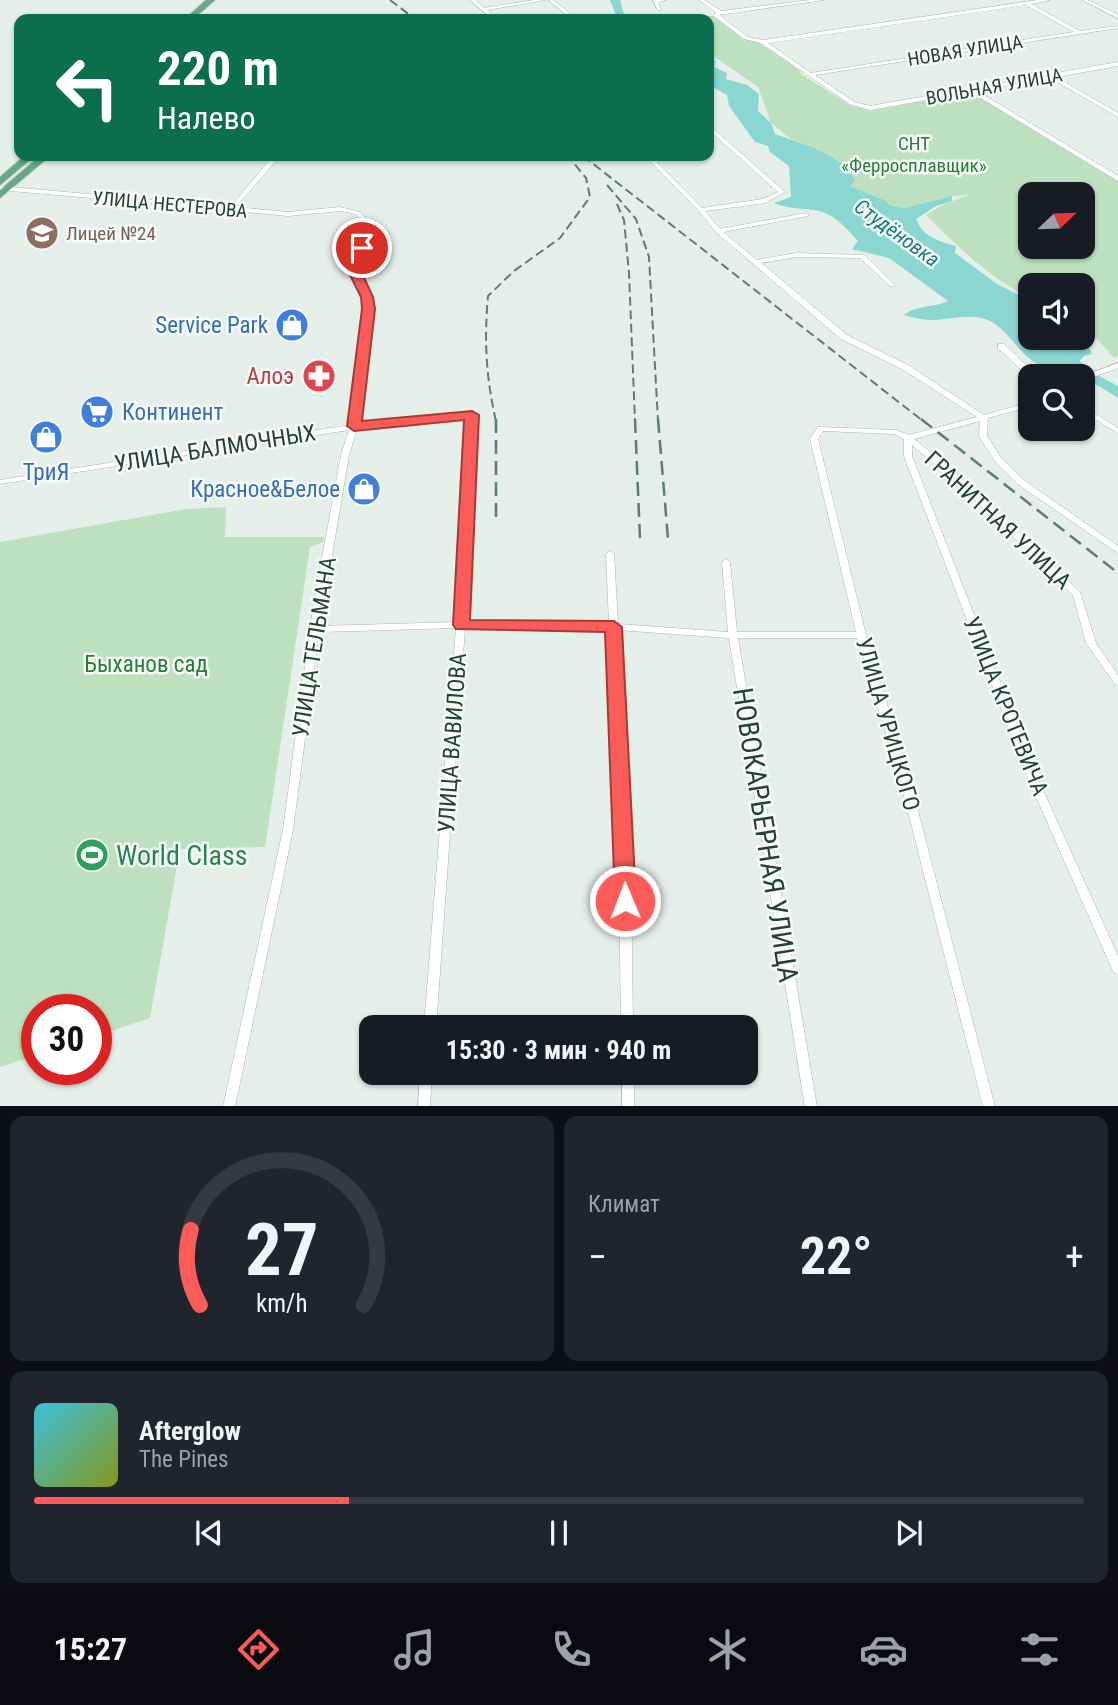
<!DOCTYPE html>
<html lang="ru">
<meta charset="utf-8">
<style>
:root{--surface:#171b24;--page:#20242c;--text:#f1f3f6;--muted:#9ea1a6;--line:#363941;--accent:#fb5c58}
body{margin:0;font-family:"Roboto Condensed",sans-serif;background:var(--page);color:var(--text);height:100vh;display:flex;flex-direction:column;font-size:26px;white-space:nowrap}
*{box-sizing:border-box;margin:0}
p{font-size:23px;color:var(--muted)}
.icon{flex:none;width:38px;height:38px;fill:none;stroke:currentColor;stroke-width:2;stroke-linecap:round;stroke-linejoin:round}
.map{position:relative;height:1106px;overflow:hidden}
.panel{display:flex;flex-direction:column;gap:10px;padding:10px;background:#0d0f14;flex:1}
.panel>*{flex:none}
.banner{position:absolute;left:14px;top:14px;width:700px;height:147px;border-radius:14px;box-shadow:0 2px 5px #0004;background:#0b6e4f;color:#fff;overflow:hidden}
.needle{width:46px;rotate:67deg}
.fabs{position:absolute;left:1018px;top:182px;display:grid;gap:14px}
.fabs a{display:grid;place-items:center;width:77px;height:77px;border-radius:14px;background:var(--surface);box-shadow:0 2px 5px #0004;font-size:35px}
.speed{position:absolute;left:21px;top:994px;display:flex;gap:14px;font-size:35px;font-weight:700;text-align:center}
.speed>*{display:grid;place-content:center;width:91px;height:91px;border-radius:50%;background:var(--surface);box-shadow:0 2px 5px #0004;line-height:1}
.speed .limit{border:10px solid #d22;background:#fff;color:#111}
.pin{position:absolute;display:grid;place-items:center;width:60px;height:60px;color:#fff;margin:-30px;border:4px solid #fff;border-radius:50%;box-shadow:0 2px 7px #0007}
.me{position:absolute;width:77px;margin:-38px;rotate:359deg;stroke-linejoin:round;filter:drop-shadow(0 0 5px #0008)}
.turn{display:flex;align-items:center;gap:24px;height:147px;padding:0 28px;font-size:32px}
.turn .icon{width:91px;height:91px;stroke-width:2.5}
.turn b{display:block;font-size:49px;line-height:60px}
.big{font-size:52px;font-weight:700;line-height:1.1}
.panel .tile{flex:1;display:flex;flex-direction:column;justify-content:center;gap:10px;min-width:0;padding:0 24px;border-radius:14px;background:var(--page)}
.panel .dial{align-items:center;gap:0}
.dial svg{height:182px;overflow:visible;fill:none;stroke:var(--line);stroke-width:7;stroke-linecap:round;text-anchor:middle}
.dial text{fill:var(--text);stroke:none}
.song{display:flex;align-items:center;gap:21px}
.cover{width:84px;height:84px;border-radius:10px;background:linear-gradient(135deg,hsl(190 70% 55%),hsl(70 70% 35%))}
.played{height:7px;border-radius:4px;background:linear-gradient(90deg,var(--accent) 30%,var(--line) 30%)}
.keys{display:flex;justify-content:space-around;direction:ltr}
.heat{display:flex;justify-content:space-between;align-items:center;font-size:38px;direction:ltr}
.panel .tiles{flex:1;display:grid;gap:10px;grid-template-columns:1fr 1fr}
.tile:last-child{grid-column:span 2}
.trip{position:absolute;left:359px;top:1015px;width:399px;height:70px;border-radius:14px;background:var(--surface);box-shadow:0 2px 5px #0004;font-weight:700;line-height:70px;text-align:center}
.dock{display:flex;height:112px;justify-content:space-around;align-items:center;background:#090b0e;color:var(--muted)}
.dock .icon{width:49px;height:49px}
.dock .on{color:var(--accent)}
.dock b{font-size:32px;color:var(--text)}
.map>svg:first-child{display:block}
</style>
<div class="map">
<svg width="1118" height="1107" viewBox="0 0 1118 1107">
<rect width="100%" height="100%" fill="#e5efe9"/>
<!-- green -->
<g fill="#bde1bf" fill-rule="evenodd">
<path d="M714 16 800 68 801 74 850 105 870 111 967 93 978 94 1118 179V356L1114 358 1083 323V285H1031V298C990 279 957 246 926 215L944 204 969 195 952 196 904 208 889 205 849 186 825 153 791 139 771 123 758 87 709 53V19L657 18ZM1031 194H1083V247H1031Z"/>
<path d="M226 507 225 537H324L323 542 310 547 265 847 180 849 150 1018 96 1036V1010H37V1055L0 1067V542L186 509Z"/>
</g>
<!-- water -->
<path fill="#8ad7d2" d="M709 61H716L714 67 727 73 726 79 747 85 759 94 758 111 771 123 775 134C805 145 838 152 855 180L850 186 886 201 889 205 904 208 952 196V201L936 206 916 219C923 237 938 241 956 246L955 253 997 284 1031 301V338H1083V333L1092 354 1084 356 1076 365C1068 366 1057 369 1049 368 1023 364 1012 332 990 321 972 312 950 320 931 320 922 320 912 317 904 315 916 305 934 308 948 301L889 258 852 249 858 241C845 227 833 212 813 210 799 208 788 209 774 203L791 197 789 166 770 152 768 146 755 142 729 106 727 95 709 85Z"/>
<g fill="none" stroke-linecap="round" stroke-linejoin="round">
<!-- river -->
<g fill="#8ad7d2" fill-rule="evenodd">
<path d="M610 0H620L624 14 630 19 617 18Z"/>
<path d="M1032 338H1048L1094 372 1092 375H1082Z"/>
<path d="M1097 375 1118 386V398L1092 382 1090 379 1092 376Z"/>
</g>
<defs>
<g id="minor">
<path d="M470 0H475L484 8 534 0H545L487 10 497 19H492Z"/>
<path d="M548 0H553L577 19H572Z"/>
<path d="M653 0H666L658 2 661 9 659 10 657 9Z"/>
<path d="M699 0H704L721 11 811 0H824L719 15 748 37 763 40 1038 0H1050L1031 4 1080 31 1118 26V28L815 75 854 102 870 106 1118 62V66L1056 77 1118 113V117L1050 78 977 91 1118 176V181L971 92 870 110 850 104 761 43 744 39 714 16V14L717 13ZM1026 5 1074 32 811 73 768 43Z"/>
<path d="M1082 0H1088L1118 15V18Z"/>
<path d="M709 125 785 192 765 203 705 211 720 229 806 213 808 214V216L723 232 757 260 796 253 864 255 894 284V286H890L860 258 796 257 761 263 847 335 908 365 984 415 1031 402V406L988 418 987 436 1002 459 1025 481 1118 546V553L1019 485 996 463 979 436 980 421 914 439 967 482 1080 592 1096 643 1118 675V685L1115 684 1086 643 1073 595 961 486 912 445V456L1039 781 1118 956V974L1114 973 1112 969 1029 781 904 456V439L894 434 823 431 818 439 866 635 909 776 995 1107H983L899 776 857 638H738L817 1107H805L729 638 618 630 631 876 633 1027H621L619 876 609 630 465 628 436 1027H424L456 628 319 632 293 830 235 1107H223L283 830 313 607 341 455 349 430 0 484V480L350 425 365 309 364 297 352 272 366 225 356 214 340 211 288 216 234 211 231 212 228 210 0 190V186L230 207 270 160 243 158 240 156 273 157 274 156H280L236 207 288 212 340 207 360 212 372 225 358 272 370 297 371 309 358 424 472 413 476 415 466 622 609 624 606 554 610 551 614 554 618 624 728 632 722 562 726 559 730 562 737 632H856L810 439 818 427H821L896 430 909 435 977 417 902 369 841 339 716 232 699 211 645 156H651L702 208 763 199 778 192 709 130ZM468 418 457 622 320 626 349 455 357 429Z"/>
<path d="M998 344H1004L1037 376H1031L1030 378 998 348Z"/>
<path d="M1118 363V368L1083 381V376Z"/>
<path d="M1083 406 1118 428V433L1083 412Z"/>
<path d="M420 1073H432L430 1107H418Z"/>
<rect x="622" y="1073" width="12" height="34"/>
</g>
<g id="primary">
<path d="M206 0H215L193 19H185Z"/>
<path d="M40 156H50L0 198V190Z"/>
<path d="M23 157 31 159 0 185V177Z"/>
</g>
</defs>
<!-- minor casing -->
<use href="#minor" stroke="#a7b8af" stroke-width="1"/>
<!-- primary casing -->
<use href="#primary" stroke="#c1cac6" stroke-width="2"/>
<!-- minor -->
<use href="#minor" fill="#fff" fill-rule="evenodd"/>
<!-- primary -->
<use href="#primary" fill="#67a789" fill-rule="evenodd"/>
<!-- rail-far1 -->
<g stroke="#5d7e6e" stroke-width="2" stroke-dasharray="9 4.5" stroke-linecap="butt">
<path d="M390 0 415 19"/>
<path d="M583 156 923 421"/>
<path d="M607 185 636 219 649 257 658 421"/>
<path d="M617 204 624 220 629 273 635 421"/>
<path d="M496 421C486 378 484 340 488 296L514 271 560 238 590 197 586 178 568 156"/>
</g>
<!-- rail -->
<g stroke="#5d7e6e" stroke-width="2.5" stroke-dasharray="14 7" stroke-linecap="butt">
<path d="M496 419V521"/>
<path d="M635 419 640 539"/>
<path d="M658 419 668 539"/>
<path d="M921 419 1118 573"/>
</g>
</g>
<!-- route -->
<path fill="#fb5c58" stroke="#a33c39" stroke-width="2" d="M362 245 368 248 361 271 373 297 375 309 362 421 472 411 479 415 470 620 614 621 622 627 636 901 633 907 625 909 618 907 615 901 605 632 456 629 453 625 464 420 354 431 347 426 362 309 361 297 348 271 356 248Z"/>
<!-- icons -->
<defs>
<symbol id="school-disc" viewBox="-11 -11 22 22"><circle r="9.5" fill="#8d6e63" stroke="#f6fbf8"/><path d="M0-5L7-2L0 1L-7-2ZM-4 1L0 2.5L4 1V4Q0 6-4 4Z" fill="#fff"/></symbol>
<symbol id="shop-disc" viewBox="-11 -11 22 22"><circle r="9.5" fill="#3f7fe0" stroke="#f6fbf8"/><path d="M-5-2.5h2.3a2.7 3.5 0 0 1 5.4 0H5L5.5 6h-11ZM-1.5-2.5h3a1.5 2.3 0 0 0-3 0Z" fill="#fff"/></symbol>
<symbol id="pharmacy-disc" viewBox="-11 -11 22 22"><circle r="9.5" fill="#e0444e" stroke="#f6fbf8"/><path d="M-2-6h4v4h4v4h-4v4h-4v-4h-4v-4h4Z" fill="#fff"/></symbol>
<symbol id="supermarket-disc" viewBox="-11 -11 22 22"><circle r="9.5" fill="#3f7fe0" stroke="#f6fbf8"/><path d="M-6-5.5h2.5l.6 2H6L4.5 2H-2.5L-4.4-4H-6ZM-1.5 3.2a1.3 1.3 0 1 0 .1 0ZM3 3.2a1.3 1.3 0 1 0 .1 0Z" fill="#fff"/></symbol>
<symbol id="stadium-disc" viewBox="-11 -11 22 22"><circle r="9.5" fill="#2e9e5b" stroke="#f6fbf8"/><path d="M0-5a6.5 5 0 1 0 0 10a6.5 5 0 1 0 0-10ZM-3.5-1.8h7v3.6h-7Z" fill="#fff"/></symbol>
</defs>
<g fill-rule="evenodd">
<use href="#school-disc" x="23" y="214" width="38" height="38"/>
<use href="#shop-disc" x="273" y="306" width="38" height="38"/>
<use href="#pharmacy-disc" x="300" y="357" width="38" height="38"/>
<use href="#supermarket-disc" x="78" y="393" width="38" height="38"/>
<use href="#shop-disc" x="27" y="418" width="38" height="38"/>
<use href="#shop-disc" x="345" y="470" width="38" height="38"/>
<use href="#stadium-disc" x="73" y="836" width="38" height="38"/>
</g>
<g text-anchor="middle" stroke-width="5" stroke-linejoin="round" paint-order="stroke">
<!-- far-street labels -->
<g font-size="19" fill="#224333" stroke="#f6fbf8">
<text transform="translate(965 50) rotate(-9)" y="7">НОВАЯ УЛИЦА</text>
<text transform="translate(994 86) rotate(-10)" y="7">ВОЛЬНАЯ УЛИЦА</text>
<text transform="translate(170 204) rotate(5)" y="7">УЛИЦА НЕСТЕРОВА</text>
</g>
<!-- far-park labels -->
<g font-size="19" fill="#297d38" stroke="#f6fbf8">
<text x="914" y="150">СНТ<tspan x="914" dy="22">«Ферросплавщик»</tspan></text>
</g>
<!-- far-education labels -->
<g font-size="19" fill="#785e54" stroke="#f6fbf8" text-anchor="start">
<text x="66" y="240">Лицей №24</text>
</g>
<!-- far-water labels -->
<g font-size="21" font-style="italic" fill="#177e7a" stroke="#f6fbf8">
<text transform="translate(897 233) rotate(36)" y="7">Студёновка</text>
</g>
<!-- shop labels -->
<g font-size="23" fill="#366cbe" stroke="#f6fbf8" text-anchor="end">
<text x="268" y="333">Service Park</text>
<text x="122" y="420" text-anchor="start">Континент</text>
<text x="46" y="480" text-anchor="middle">ТриЯ</text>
<text x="340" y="497">Красное&amp;Белое</text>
</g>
<!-- health labels -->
<g font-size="23" fill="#be3a42" stroke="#f6fbf8" text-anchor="end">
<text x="294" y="384">Алоэ</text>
</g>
<!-- street labels -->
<g font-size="23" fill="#224333" stroke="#f6fbf8">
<text transform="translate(215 448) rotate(-9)" y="8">УЛИЦА БАЛМОЧНЫХ</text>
<text transform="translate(998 520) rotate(43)" y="8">ГРАНИТНАЯ УЛИЦА</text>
<text transform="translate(314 647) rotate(-81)" y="8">УЛИЦА ТЕЛЬМАНА</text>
<text transform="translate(1006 706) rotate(68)" y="8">УЛИЦА КРОТЕВИЧА</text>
<text transform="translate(888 724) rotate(74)" y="8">УЛИЦА УРИЦКОГО</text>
<text transform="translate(452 743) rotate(-86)" y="8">УЛИЦА ВАВИЛОВА</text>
</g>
<!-- park labels -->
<g font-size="23" fill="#297d38" stroke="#f6fbf8">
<text x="146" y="672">Быханов сад</text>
</g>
<!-- near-street labels -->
<g font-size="28" fill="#224333" stroke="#f6fbf8">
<text transform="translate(766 835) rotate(81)" y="10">НОВОКАРЬЕРНАЯ УЛИЦА</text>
</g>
<!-- near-leisure labels -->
<g font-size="28" fill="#27864d" stroke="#f6fbf8" text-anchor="start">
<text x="116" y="865">World Class</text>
</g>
</g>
</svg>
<div class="fabs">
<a><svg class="needle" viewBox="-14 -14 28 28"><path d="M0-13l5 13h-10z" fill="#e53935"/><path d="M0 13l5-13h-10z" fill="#9ea1a6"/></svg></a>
<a><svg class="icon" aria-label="sound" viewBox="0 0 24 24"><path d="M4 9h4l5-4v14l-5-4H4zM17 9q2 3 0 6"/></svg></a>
<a><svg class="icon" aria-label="search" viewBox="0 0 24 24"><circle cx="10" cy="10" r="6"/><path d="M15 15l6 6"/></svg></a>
</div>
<div class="speed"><div class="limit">30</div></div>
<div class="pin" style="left:362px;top:248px;background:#d93025"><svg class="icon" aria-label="arrive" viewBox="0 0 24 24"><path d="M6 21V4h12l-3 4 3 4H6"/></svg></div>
<svg class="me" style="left:625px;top:901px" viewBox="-20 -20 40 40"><circle r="17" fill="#fb5c58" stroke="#fff" stroke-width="3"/><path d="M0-11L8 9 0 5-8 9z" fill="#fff"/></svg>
<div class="trip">15:30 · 3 мин · 940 m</div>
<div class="banner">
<div class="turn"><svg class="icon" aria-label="left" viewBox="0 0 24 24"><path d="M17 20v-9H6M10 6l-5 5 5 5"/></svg><div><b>220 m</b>Налево</div></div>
</div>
</div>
<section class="panel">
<div class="tiles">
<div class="tile dial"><svg viewBox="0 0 100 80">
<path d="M14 69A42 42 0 1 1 86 69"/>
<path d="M14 69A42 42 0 0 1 10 36" stroke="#fb5c58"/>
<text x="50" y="56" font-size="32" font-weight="700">27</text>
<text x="50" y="72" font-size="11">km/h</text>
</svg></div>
<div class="tile"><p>Климат</p>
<div class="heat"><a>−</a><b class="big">22°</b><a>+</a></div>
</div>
<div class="tile">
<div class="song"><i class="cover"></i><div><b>Afterglow</b><p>The Pines</p></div></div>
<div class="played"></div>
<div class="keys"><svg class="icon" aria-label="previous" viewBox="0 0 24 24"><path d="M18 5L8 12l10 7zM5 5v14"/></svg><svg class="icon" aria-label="pause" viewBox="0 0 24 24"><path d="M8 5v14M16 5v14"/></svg><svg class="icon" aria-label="next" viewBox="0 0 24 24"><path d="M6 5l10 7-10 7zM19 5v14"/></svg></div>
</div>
</div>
</section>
<nav class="dock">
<b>15:27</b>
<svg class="icon on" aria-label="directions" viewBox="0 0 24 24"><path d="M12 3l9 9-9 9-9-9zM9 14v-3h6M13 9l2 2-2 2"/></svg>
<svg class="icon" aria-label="music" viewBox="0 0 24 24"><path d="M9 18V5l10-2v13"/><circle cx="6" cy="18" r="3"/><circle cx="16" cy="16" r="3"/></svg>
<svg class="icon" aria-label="phone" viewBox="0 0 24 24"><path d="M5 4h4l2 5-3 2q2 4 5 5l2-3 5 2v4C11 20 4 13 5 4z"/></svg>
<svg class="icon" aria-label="climate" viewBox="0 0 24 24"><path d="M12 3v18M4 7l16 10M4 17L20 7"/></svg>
<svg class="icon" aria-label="car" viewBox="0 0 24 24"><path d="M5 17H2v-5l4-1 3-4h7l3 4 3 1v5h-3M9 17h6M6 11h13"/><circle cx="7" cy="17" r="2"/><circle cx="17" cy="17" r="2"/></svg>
<svg class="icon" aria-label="filters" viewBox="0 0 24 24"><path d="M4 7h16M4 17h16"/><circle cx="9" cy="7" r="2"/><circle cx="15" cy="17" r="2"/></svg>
</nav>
